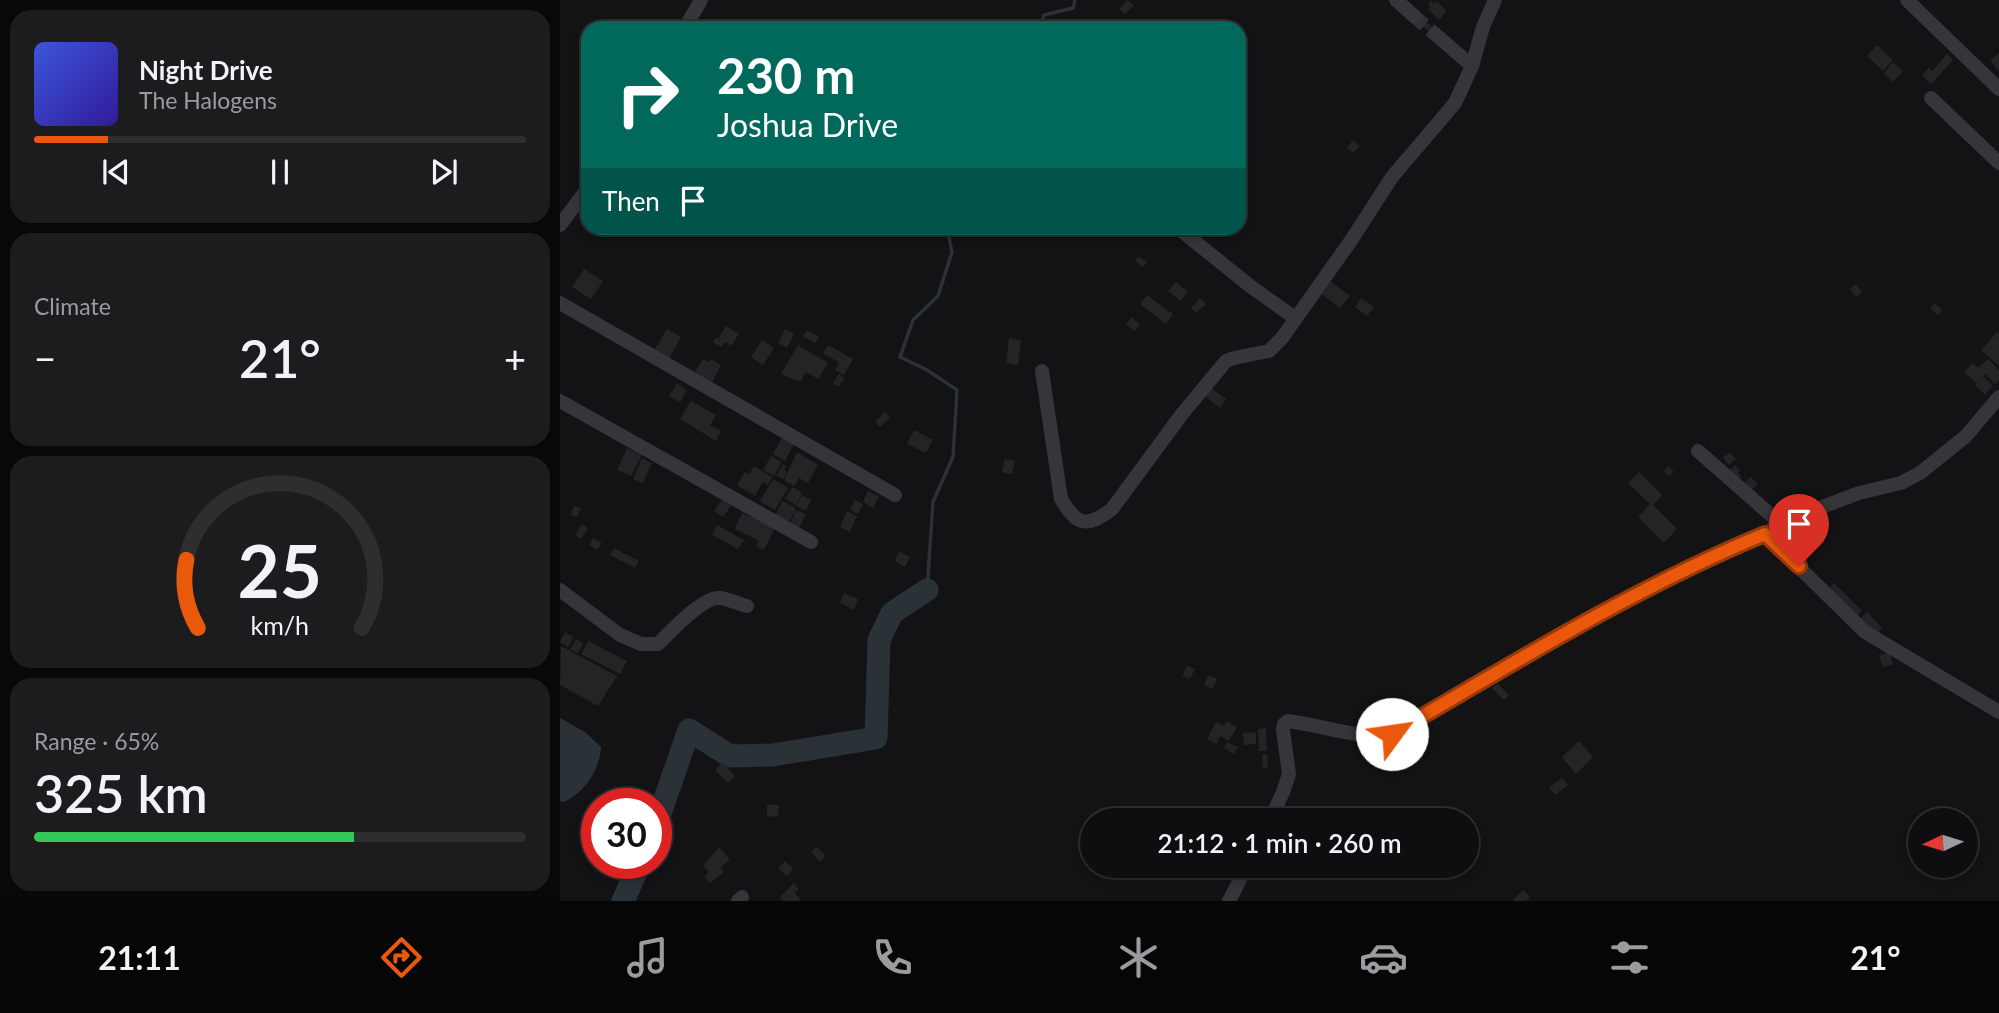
<!DOCTYPE html>
<meta charset="utf-8">
<style>
:root{--surface:#0e0e10;--page:#1c1c1e;--text:#f1f3f6;--muted:#9b9c9f;--line:#2e2e30;--accent:#ea580c}
body{margin:0;font-family:Lato,sans-serif;background:var(--page);color:var(--text);height:100vh;display:flex;flex-direction:column;font-size:26px;white-space:nowrap}
*{box-sizing:border-box;margin:0}
p{font-size:23px;color:var(--muted)}
.icon{flex:none;width:38px;height:38px;fill:none;stroke:currentColor;stroke-width:2;stroke-linecap:round;stroke-linejoin:round}
.map{position:relative;flex:1;overflow:hidden}
.side{display:flex;flex-direction:column;gap:10px;padding:10px;background:#080809;width:560px}
.side>*{flex:none}
.guide{position:absolute;left:21px;top:21px;width:665px;height:214px;border-radius:21px;box-shadow:0 4px 10px #0003,0 0 0 2px var(--line);background:#00695c;color:#fff;overflow:hidden}
.needle{width:46px;rotate:266deg}
.controls{position:absolute;left:1348px;top:808px;display:grid;gap:14px}
.controls a{display:grid;place-items:center;width:70px;height:70px;border-radius:50%;background:var(--surface);box-shadow:0 4px 10px #0003,0 0 0 2px var(--line);font-size:35px}
.speed{position:absolute;left:21px;top:788px;display:flex;gap:14px;font-size:35px;font-weight:700;text-align:center}
.speed>*{display:grid;place-content:center;width:91px;height:91px;border-radius:50%;background:var(--surface);box-shadow:0 4px 10px #0003,0 0 0 2px var(--line);line-height:1}
.speed .limit{border:10px solid #d22;background:#fff;color:#111}
.pin{position:absolute;display:grid;place-items:center;width:60px;height:60px;color:#fff;margin:-72px -30px;border-radius:50% 50% 50% 0;rotate:-45deg;box-shadow:0 0 7px #0007}
.pin .icon{rotate:45deg}
.me{position:absolute;width:77px;margin:-38px;rotate:59deg;stroke-linejoin:round;filter:drop-shadow(0 0 5px #0008)}
.turn{display:flex;align-items:center;gap:24px;height:147px;padding:0 21px;font-size:32px}
.turn .icon{width:91px;height:91px;stroke-width:2.5}
.turn b{display:block;font-size:49px;line-height:60px}
.then{display:flex;align-items:center;height:66px;padding:0 21px;background:#0003;gap:14px;font-size:26px}
.big{font-size:52px;font-weight:600;line-height:1.1}
.side .tile{flex:1;display:flex;flex-direction:column;justify-content:center;gap:10px;min-width:0;padding:0 24px;border-radius:21px;background:var(--page)}
.side .dial{align-items:center;gap:0}
.dial svg{height:182px;overflow:visible;fill:none;stroke:var(--line);stroke-width:7;stroke-linecap:round;text-anchor:middle}
.dial text{fill:var(--text);stroke:none}
.song{display:flex;align-items:center;gap:21px}
.cover{width:84px;height:84px;border-radius:10px;background:linear-gradient(135deg,hsl(230 70% 55%),hsl(250 70% 35%))}
.played{height:7px;border-radius:4px;background:linear-gradient(90deg,var(--accent) 15%,var(--line) 15%)}
.keys{display:flex;justify-content:space-around;direction:ltr}
.heat{display:flex;justify-content:space-between;align-items:center;font-size:38px;direction:ltr}
.charge{height:10px;border-radius:5px;background:linear-gradient(90deg,#34c759 65%,var(--line) 0)}
.trip{position:absolute;left:520px;top:808px;width:399px;height:70px;border-radius:35px;background:var(--surface);box-shadow:0 4px 10px #0003,0 0 0 2px var(--line);font-weight:600;line-height:70px;text-align:center}
.tab-bar{display:flex;height:112px;justify-content:space-around;align-items:center;background:#060606;color:var(--muted)}
.tab-bar .icon{width:49px;height:49px}
.tab-bar .selected{color:var(--accent)}
.tab-bar b{font-size:32px;color:var(--text)}
main{display:flex;flex:1;min-height:0}
.map>svg:first-child{display:block}
</style>
<main>
<section class="side">
<div class="tile">
<div class="song"><i class="cover"></i><div><b>Night Drive</b><p>The Halogens</p></div></div>
<div class="played"></div>
<div class="keys"><svg class="icon" aria-label="previous" viewBox="0 0 24 24"><path d="M18 5L8 12l10 7zM5 5v14"/></svg><svg class="icon" aria-label="pause" viewBox="0 0 24 24"><path d="M8 5v14M16 5v14"/></svg><svg class="icon" aria-label="next" viewBox="0 0 24 24"><path d="M6 5l10 7-10 7zM19 5v14"/></svg></div>
</div>
<div class="tile"><p>Climate</p>
<div class="heat"><a>−</a><b class="big">21°</b><a>+</a></div>
</div>
<div class="tile dial"><svg viewBox="0 0 100 80">
<path d="M14 69A42 42 0 1 1 86 69"/>
<path d="M14 69A42 42 0 0 1 9 39" stroke="#ea580c"/>
<text x="50" y="56" font-size="32" font-weight="700">25</text>
<text x="50" y="72" font-size="11">km/h</text>
</svg></div>
<div class="tile"><p>Range · 65%</p><b class="big">325 km</b><div class="charge"></div></div>
</section>
<div class="map">
<svg width="1439" height="901" viewBox="0 0 1439 901">
<rect width="100%" height="100%" fill="#131315"/>
<!-- water -->
<path fill="#2b3237" d="M0 718 25 732 41 747C40 769 24 794 3 802L0 801Z"/>
<g fill="none" stroke-linecap="round" stroke-linejoin="round">
<!-- stream -->
<g stroke="#2b3237" stroke-width="3.5">
<path d="M480 28 484 15 513 8 515 0"/>
<path d="M367 590 373 502 393 457 397 390 367 370 340 357 353 320 378 296 392 252 387 228"/>
</g>
<!-- river -->
<g stroke="#2b3237" stroke-width="23">
<path d="M96 825 129 730 170 756 213 755 316 738 319 640 332 613 367 590"/>
<path d="M63 901 80 863"/>
</g>
</g>
<!-- building -->
<g fill="#242426">
<path d="M567 0 574 5 565 14 559 9Z"/>
<path d="M871 1 874 4 876 1 887 11 879 20 868 9 871 7 868 4Z"/>
<path d="M856 13 877 31 874 36 852 17Z"/>
<path d="M1317 45 1333 60 1323 71 1307 56Z"/>
<path d="M1439 53V71L1430 61Z"/>
<path d="M1387 54 1393 60 1371 84 1362 75 1369 68 1372 71Z"/>
<path d="M1333 62 1343 71 1333 82 1324 73Z"/>
<path d="M21 95 28 98 26 105 19 101Z"/>
<path d="M793 140 800 146 793 153 787 148Z"/>
<path d="M578 256 587 262 583 267 575 261Z"/>
<path d="M24 269 43 281 31 299 12 287Z"/>
<path d="M769 280 790 296 780 308 760 293Z"/>
<path d="M616 282 628 292 620 301 608 291Z"/>
<path d="M1296 284 1302 292 1296 297 1290 289Z"/>
<path d="M587 295 613 314 606 324 580 304Z"/>
<path d="M640 298 646 304 636 313 631 308Z"/>
<path d="M801 298 814 307 807 316 795 307Z"/>
<path d="M1375 303 1382 310 1378 315 1370 308Z"/>
<path d="M571 317 580 325 574 331 566 324Z"/>
<path d="M166 326 179 334 171 346 165 342 161 347 153 342 156 337 158 339Z"/>
<path d="M107 329 121 337 109 359 94 351Z"/>
<path d="M225 329 234 334 227 348 218 343Z"/>
<path d="M247 330 259 337 255 343 243 336Z"/>
<path d="M1437 332 1439 334V366L1421 350Z"/>
<path d="M449 338 461 340 458 365 446 363Z"/>
<path d="M202 340 214 348 203 365 191 357Z"/>
<path d="M238 345 268 363 258 379 246 372 240 382 221 374Z"/>
<path d="M268 345 293 359 284 375 275 370 279 362 263 354Z"/>
<path d="M143 359 149 362 151 359 161 365 151 384 134 373Z"/>
<path d="M1428 359 1439 370V380L1435 384 1425 374 1416 383 1404 372 1413 363 1418 368Z"/>
<path d="M279 374 285 378 278 387 273 383Z"/>
<path d="M1423 376 1433 386 1425 395 1415 385Z"/>
<path d="M117 383 127 390 120 402 109 396Z"/>
<path d="M651 388 666 399 660 408 645 396Z"/>
<path d="M131 401 156 415 150 425 161 431 156 441 120 419Z"/>
<path d="M325 412 330 417 320 427 315 422Z"/>
<path d="M354 430 373 440 366 453 347 444Z"/>
<path d="M223 436 235 442 225 461 213 454Z"/>
<path d="M67 448 82 455 71 476 57 470Z"/>
<path d="M237 452 258 465 248 483 239 478 234 486 224 480Z"/>
<path d="M1170 452 1176 459 1169 465 1163 458Z"/>
<path d="M211 456 222 462 214 476 203 470Z"/>
<path d="M82 458 92 463 83 483 73 479Z"/>
<path d="M445 459 455 461 452 474 442 472Z"/>
<path d="M223 464 226 466 224 470 227 472 223 479 216 476Z"/>
<path d="M1175 465 1180 471 1178 473 1181 476 1176 481 1167 472Z"/>
<path d="M194 466 212 477 208 485 203 482 195 496 177 485 185 472 189 474Z"/>
<path d="M1109 466 1114 472 1109 476 1104 471Z"/>
<path d="M1079 472 1102 495 1093 505 1117 529 1104 543 1078 517 1090 504 1068 483Z"/>
<path d="M1191 477 1198 484 1187 493 1181 486Z"/>
<path d="M213 479 228 488 215 510 200 501Z"/>
<path d="M233 487 242 493 236 505 225 498Z"/>
<path d="M308 491 319 496 313 508 303 502Z"/>
<path d="M242 495 251 500 246 511 236 506Z"/>
<path d="M162 500 171 506 163 517 154 511Z"/>
<path d="M295 500 303 504 298 514 290 510Z"/>
<path d="M222 501 236 508 228 524 214 518Z"/>
<path d="M14 506 21 508 17 517 11 515Z"/>
<path d="M236 510 246 514 238 530 229 526Z"/>
<path d="M287 511 297 516 290 532 280 527Z"/>
<path d="M182 513 215 528 204 550 196 546 199 541 175 529Z"/>
<path d="M22 524 28 528 21 539 15 535Z"/>
<path d="M157 525 184 540 178 549 152 535Z"/>
<path d="M33 538 42 543 37 550 29 545Z"/>
<path d="M54 548 79 561 75 568 50 555Z"/>
<path d="M339 551 350 557 345 567 335 561Z"/>
<path d="M1274 583 1302 611 1294 619 1266 591Z"/>
<path d="M284 593 298 599 294 610 280 603Z"/>
<path d="M1307 612 1322 628 1315 635 1300 619Z"/>
<path d="M5 632 13 637 8 647 0 642Z"/>
<path d="M16 639 23 643 18 653 10 650Z"/>
<path d="M28 641 67 661 60 674 21 654Z"/>
<path d="M1 646 57 676 38 706 0 685Z"/>
<path d="M1329 652 1333 664 1323 667 1319 656Z"/>
<path d="M627 666 635 669 630 679 622 676Z"/>
<path d="M648 675 657 679 653 689 644 685Z"/>
<path d="M937 683 949 695 944 700 932 688Z"/>
<path d="M666 721 677 727 669 741 660 736 656 744 647 739 656 722 664 726Z"/>
<path d="M706 728 707 751H699L698 729Z"/>
<path d="M696 732V744L684 745 683 733Z"/>
<path d="M1019 741 1033 757 1016 774 1002 757Z"/>
<path d="M667 742 678 747 674 754 664 748Z"/>
<path d="M707 754 708 768 703 769 702 755Z"/>
<path d="M162 762 175 776 168 783 155 770Z"/>
<path d="M1002 778 1008 785 995 795 989 788Z"/>
<path d="M207 805H219L218 817 207 816Z"/>
<path d="M159 847 170 859 160 868 164 872 150 883 144 877 149 872 143 866Z"/>
<path d="M257 847 266 856 260 862 251 852Z"/>
<path d="M225 861 233 869 227 876 218 868Z"/>
<path d="M600 867 608 871 602 881 595 877Z"/>
<path d="M234 883 239 889 235 893 240 899 238 901H224L220 897Z"/>
<path d="M963 890 970 897 966 901H952Z"/>
</g>
<g fill="none" stroke-linecap="round" stroke-linejoin="round">
<!-- minor-tunnel -->
<path stroke="#303135" stroke-width="14" stroke-dasharray="14 7" stroke-linecap="butt" d="M854 16 875 34"/>
<!-- minor -->
<g stroke="#353639" stroke-width="14">
<path d="M836 0 854 16"/>
<path d="M1347 0 1439 89"/>
<path d="M125 28 141 0"/>
<path d="M875 34 912 66"/>
<path d="M1371 98 1439 163"/>
<path d="M0 225 28 188"/>
<path d="M618 228 690 286 735 318"/>
<path d="M0 303 335 495"/>
<path d="M482 371 501 499C517 526 527 528 552 509L622 414 666 361 674 358 709 351 722 338 792 239 832 177 895 103 912 66 923 27 935 0"/>
<path d="M0 401 251 542"/>
<path d="M1138 451 1220 523"/>
<path d="M1205 534 1305 632 1439 712"/>
<path d="M0 590 60 635 81 644H98C110 632 143 596 160 598 169 599 179 604 187 606"/>
<path d="M710 821 723 792 729 774 723 730 724 724 728 721C761 725 799 740 832 734L971 652 1144 560 1205 534 1220 523 1254 510 1299 493 1341 483 1360 473 1406 436 1439 397"/>
<path d="M178 901 182 897"/>
<path d="M669 901 687 866"/>
</g>
</g>
<g fill="none" stroke-linecap="round" stroke-linejoin="round">
<defs>
<path id="route" d="M832 734C954 663 1074 588 1205 534L1239 566"/>
</defs>
<!-- route casing -->
<use href="#route" stroke="#983908" stroke-width="18"/>
<!-- route -->
<use href="#route" stroke="#ea580c" stroke-width="12"/>
</g>
</svg>
<div class="controls">
<a><svg class="needle" viewBox="-14 -14 28 28"><path d="M0-13l5 13h-10z" fill="#e53935"/><path d="M0 13l5-13h-10z" fill="#9b9c9f"/></svg></a>
</div>
<div class="speed"><div class="limit">30</div></div>
<div class="pin" style="left:1239px;top:566px;background:#d93025"><svg class="icon" aria-label="arrive" viewBox="0 0 24 24"><path d="M6 21V4h12l-3 4 3 4H6"/></svg></div>
<svg class="me" style="left:832px;top:734px" viewBox="-20 -20 40 40"><circle r="19" fill="#fff"/><path d="M0-13L10 11 0 6-10 11z" fill="#ea580c"/></svg>
<div class="trip">21:12 · 1 min · 260 m</div>
<div class="guide">
<div class="turn"><svg class="icon" aria-label="right" viewBox="0 0 24 24"><path d="M7 20v-9h11M14 6l5 5-5 5"/></svg><div><b>230 m</b>Joshua Drive</div></div>
<div class="then">Then<svg class="icon" aria-label="arrive" viewBox="0 0 24 24"><path d="M6 21V4h12l-3 4 3 4H6"/></svg></div>
</div>
</div>
</main>
<nav class="tab-bar">
<b>21:11</b>
<svg class="icon selected" aria-label="directions" viewBox="0 0 24 24"><path d="M12 3l9 9-9 9-9-9zM9 14v-3h6M13 9l2 2-2 2"/></svg>
<svg class="icon" aria-label="music" viewBox="0 0 24 24"><path d="M9 18V5l10-2v13"/><circle cx="6" cy="18" r="3"/><circle cx="16" cy="16" r="3"/></svg>
<svg class="icon" aria-label="phone" viewBox="0 0 24 24"><path d="M5 4h4l2 5-3 2q2 4 5 5l2-3 5 2v4C11 20 4 13 5 4z"/></svg>
<svg class="icon" aria-label="climate" viewBox="0 0 24 24"><path d="M12 3v18M4 7l16 10M4 17L20 7"/></svg>
<svg class="icon" aria-label="car" viewBox="0 0 24 24"><path d="M5 17H2v-5l4-1 3-4h7l3 4 3 1v5h-3M9 17h6M6 11h13"/><circle cx="7" cy="17" r="2"/><circle cx="17" cy="17" r="2"/></svg>
<svg class="icon" aria-label="filters" viewBox="0 0 24 24"><path d="M4 7h16M4 17h16"/><circle cx="9" cy="7" r="2"/><circle cx="15" cy="17" r="2"/></svg>
<b>21°</b>
</nav>
